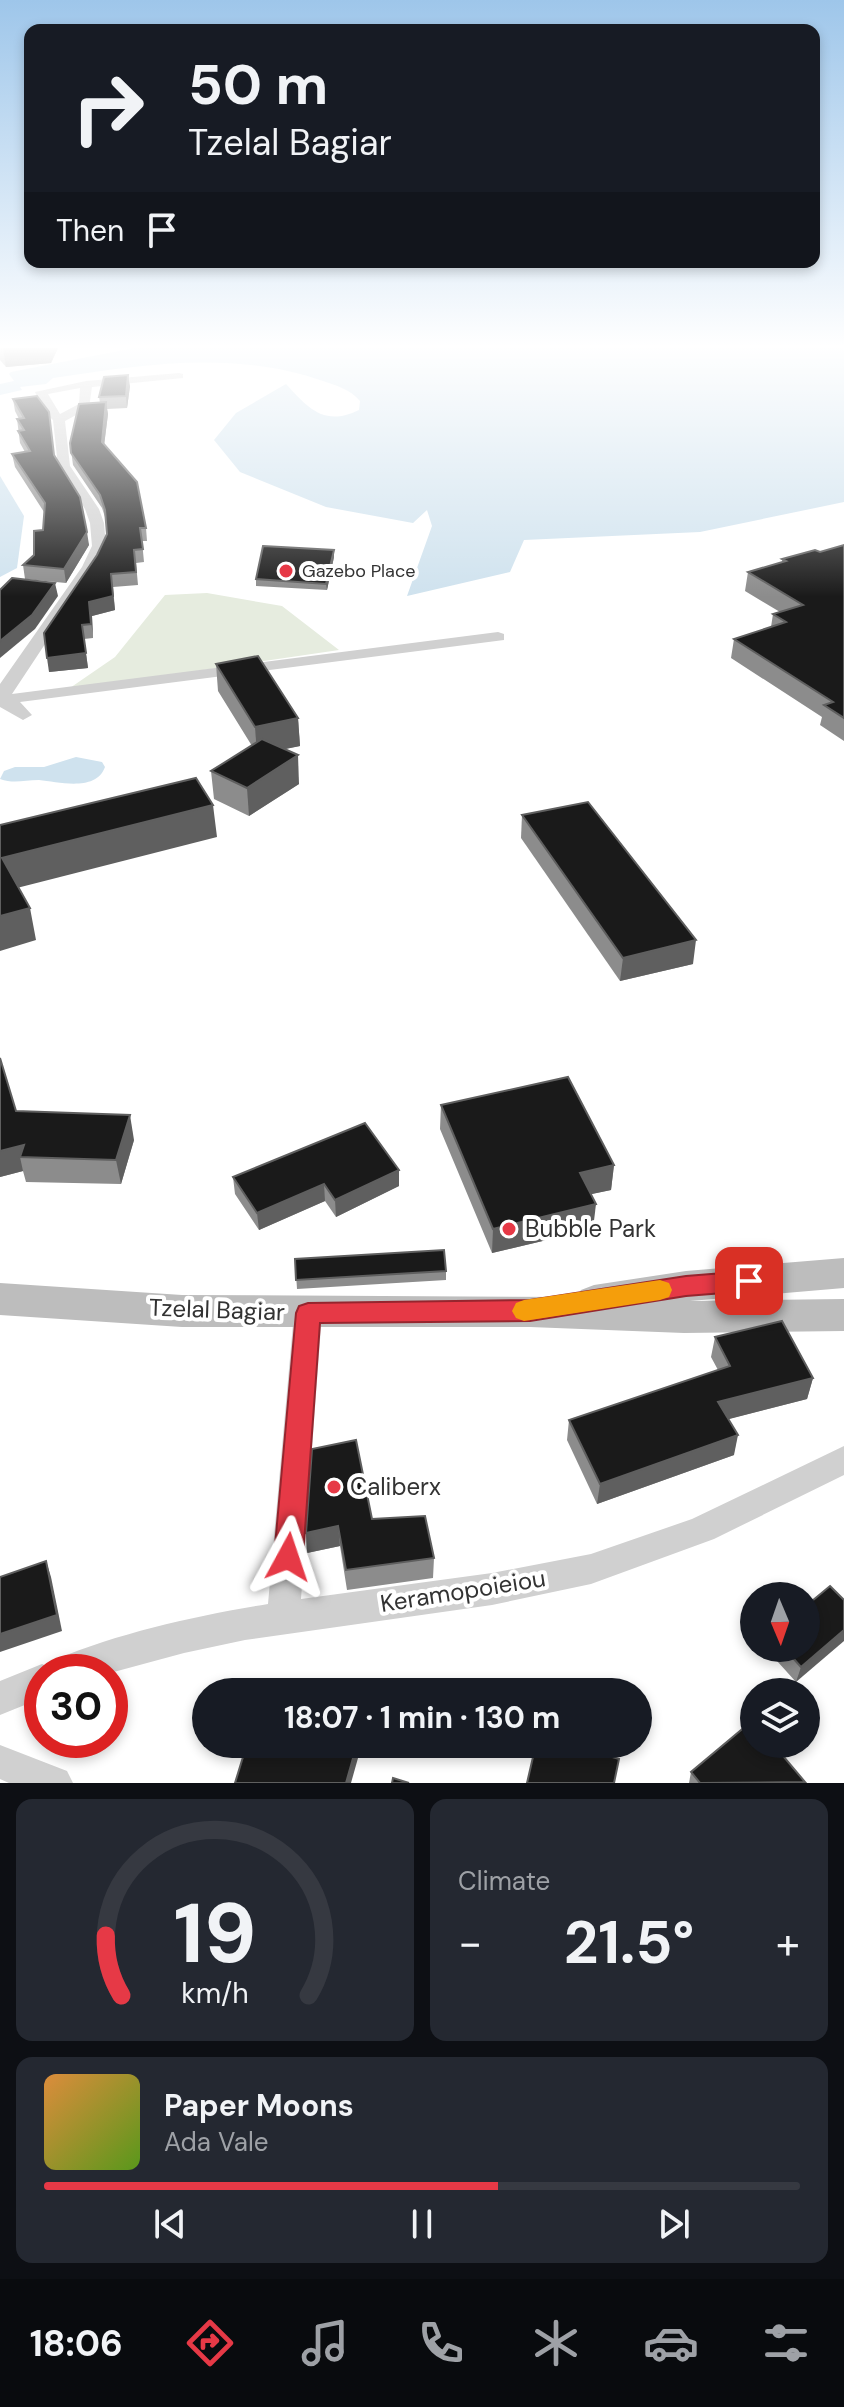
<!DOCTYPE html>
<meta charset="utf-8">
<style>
:root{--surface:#171b24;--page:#242831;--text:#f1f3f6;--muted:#9ea1a6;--line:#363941;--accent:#e63946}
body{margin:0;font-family:"DM Sans",sans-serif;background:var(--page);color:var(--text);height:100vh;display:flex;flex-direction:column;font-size:30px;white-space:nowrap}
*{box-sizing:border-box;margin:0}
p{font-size:26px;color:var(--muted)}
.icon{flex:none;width:44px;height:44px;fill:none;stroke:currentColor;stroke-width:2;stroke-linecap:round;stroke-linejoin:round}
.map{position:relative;height:1783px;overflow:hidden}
.sheet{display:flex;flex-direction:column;gap:16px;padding:16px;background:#0d0f14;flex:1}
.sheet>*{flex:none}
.top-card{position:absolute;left:24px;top:24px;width:796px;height:244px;border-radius:16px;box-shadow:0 4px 12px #0003;background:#171b24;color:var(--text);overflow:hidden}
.needle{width:52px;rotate:178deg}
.buttons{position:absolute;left:740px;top:1582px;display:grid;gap:16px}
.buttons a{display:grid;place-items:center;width:80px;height:80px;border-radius:50%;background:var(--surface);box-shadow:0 4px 12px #0003;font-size:40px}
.speed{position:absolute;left:24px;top:1654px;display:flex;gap:16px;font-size:40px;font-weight:700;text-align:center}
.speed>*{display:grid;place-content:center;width:104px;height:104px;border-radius:50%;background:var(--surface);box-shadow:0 4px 12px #0003;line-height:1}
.speed .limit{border:12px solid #d22;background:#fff;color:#111}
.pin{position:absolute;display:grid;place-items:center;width:68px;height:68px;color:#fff;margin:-34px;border-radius:16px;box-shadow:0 4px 12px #0006}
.me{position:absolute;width:88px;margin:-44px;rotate:5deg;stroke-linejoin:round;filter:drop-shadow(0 0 6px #0008)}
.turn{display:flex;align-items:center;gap:28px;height:168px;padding:0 32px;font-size:36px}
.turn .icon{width:104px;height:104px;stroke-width:2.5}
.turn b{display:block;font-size:56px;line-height:68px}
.then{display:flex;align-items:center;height:76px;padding:0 32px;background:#0003;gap:16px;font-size:30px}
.big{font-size:60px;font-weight:700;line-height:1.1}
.sheet .card{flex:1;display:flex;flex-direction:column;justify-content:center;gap:12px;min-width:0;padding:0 28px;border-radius:16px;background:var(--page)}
.sheet .dial{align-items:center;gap:0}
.dial svg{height:208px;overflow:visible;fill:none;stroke:var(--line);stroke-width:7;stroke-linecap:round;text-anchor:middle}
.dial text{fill:var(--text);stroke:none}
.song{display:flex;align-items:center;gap:24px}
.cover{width:96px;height:96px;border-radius:12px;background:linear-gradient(135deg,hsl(30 70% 55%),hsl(90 70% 35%))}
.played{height:8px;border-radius:4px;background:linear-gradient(90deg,var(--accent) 60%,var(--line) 60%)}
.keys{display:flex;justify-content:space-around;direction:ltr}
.heat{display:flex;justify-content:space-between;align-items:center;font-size:44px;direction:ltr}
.sheet .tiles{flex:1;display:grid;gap:16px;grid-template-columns:1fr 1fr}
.card:last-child{grid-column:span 2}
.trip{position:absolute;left:192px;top:1678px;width:460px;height:80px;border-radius:40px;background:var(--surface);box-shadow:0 4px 12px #0003;font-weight:700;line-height:80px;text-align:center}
.dock{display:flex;height:128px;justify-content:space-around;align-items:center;background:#090b0e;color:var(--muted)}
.dock .icon{width:56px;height:56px}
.dock .current{color:var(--accent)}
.dock b{font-size:36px;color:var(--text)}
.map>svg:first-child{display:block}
</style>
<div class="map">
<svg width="844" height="1783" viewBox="0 0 844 1783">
<rect width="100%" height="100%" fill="#fff"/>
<!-- green -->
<path fill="#e6ecdf" d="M207 593 282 606 339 650 67 690 115 657 165 595Z"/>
<!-- water -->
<g fill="#cfe2ee">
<path d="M134 348H844V502L700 532 524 540 510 572 407 596 432 526 427 510 413 523 326 507 240 472 214 440 236 413 286 384C308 408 324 427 359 410L360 401C350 389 337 386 323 381 236 350 143 364 53 378L46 384 20 387 22 390 0 395V384L14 381 9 374 11 372Z"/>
<path d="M0 476 24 516 17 568 0 577Z"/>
<path d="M76 757 102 762 105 767C96 792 59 782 39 780 24 780 14 784 0 779L4 771 15 767H44Z"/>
</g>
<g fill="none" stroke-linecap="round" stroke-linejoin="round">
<!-- minor -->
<g fill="#d0d0d0" fill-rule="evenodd">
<path d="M179 373 183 374V378L92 387 89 408 65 421 70 466 99 509 104 523 106 546 96 567 12 694 498 632 504 634V640L20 702 32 715 23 720 0 707V684L82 567 92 546 90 523 85 509 58 466 53 420 44 412 35 392 86 381ZM80 388 79 404 60 414 48 394Z"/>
<path d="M308 1302 318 1305 322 1313 301 1599 492 1573 591 1554 692 1519 844 1446V1475L714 1539 591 1584 492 1605 245 1640 184 1653 110 1673 42 1672V1698L0 1715V1681L42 1664 51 1668 54 1660C122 1632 195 1616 268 1604L294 1313 298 1305Z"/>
<path d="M0 1745 67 1771 73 1783H9L0 1779Z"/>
</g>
<!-- secondary -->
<path fill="#bdbdbd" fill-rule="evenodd" d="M844 1258V1288L690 1301 844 1299V1331L684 1333 530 1327H182L0 1315V1283L182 1295 577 1297 581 1290 594 1285 686 1271Z"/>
</g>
<!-- wall -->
<g fill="#8c8c8c">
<path d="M0 348H58L51 363 6 367 0 360Z"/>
<path d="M130 386 127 408 107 409 108 414 104 445 146 528 147 541H142L144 562 136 563 138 585 113 587 115 610 92 616 93 638 84 639 88 668 49 672 97 555 107 534 106 520 102 508 73 465 70 443 100 403 99 397Z"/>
<path d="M13 399 54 456 89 545 66 583 25 579 23 565 34 555 43 530 44 512 15 467 12 454 25 452 20 443 17 419H19L15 411Z"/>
<path d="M844 545V741L820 725 822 717 731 658 734 639 771 627 773 614 780 612 745 591 748 572 782 563V559L820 552Z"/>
<path d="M334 557 327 590 256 586V579Z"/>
<path d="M216 664 298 718 300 746 284 749 299 784 249 816 214 799 211 771 252 746 218 691Z"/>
<path d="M522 815 693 964 620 981 521 838Z"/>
<path d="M0 1058 16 1111 134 1140 121 1184 26 1182 23 1171 0 1177Z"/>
<path d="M441 1105 614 1165 611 1190 591 1194 593 1229 492 1253 440 1129Z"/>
<path d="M399 1170V1186L336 1217 325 1201 259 1230 235 1194 233 1177Z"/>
<path d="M295 1259 446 1271V1280L297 1289Z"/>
<path d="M715 1337 813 1378 807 1399 728 1419 734 1455 597 1504 567 1440 569 1420 718 1370 711 1357Z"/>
<path d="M372 1519 434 1558 433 1578 347 1590 340 1546 307 1553 306 1533Z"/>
<path d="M844 1600 796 1682 768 1651V1648H806Z"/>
<path d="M691 1772 805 1783H689Z"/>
</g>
<!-- shaded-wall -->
<g fill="#5f5f5f">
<path d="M3 348H58L51 363 6 367Z"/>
<path d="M128 375 130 386 127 408 126 396Z"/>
<path d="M106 402 108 414 103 454 102 442Z"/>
<path d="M87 532 89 545 66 583 64 569Z"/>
<path d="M334 550V557L327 590 326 584Z"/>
<path d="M111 574 115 610 92 616 93 638 89 602Z"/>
<path d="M55 583 58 596 35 629 0 658V641Z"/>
<path d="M84 639 88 668 49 672 47 658Z"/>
<path d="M298 718 300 746 257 755 255 727Z"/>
<path d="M298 755 299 784 249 816 247 788Z"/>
<path d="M213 805 217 837 9 890 2 858Z"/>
<path d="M30 908 36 940 0 951V916Z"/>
<path d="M696 940 693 964 620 981 623 958Z"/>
<path d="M130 1115 134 1140 121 1184 116 1160Z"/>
<path d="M24 1145 20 1157 23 1171 0 1177V1151Z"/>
<path d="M614 1165 611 1190 578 1197 580 1173Z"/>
<path d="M399 1170V1186L336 1217 335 1200Z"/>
<path d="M324 1184 325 1201 259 1230 257 1213Z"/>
<path d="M596 1204 593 1229 492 1253 493 1229Z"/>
<path d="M813 1378 807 1399 714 1423 718 1402Z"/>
<path d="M738 1435 734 1455 597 1504 600 1484Z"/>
<path d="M338 1526 340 1546 307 1553 306 1533Z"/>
<path d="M46 1561 51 1577 62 1631 0 1652V1634Z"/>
<path d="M844 1630V1641L796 1682 801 1667Z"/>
<path d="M357 1744 358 1758 351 1783H346Z"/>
</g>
<!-- building -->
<g fill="#1a1a1a" stroke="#5f5f5f" stroke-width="2">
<path d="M128 375 126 396 99 397 104 377Z"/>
<path d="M37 396 49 412 54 455 80 497 87 532 64 569 23 565 34 555V531L43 530 45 503 12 454 30 451 18 431 24 430 17 419 24 418 13 399Z"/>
<path d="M106 402 102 442 137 482 146 528H140L143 549 134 550 136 572 111 574 113 596 89 602 91 624 82 625 86 653 47 658 44 633 97 555 107 534 105 510 100 495 71 453 70 443 79 404Z"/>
<path d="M844 545V718L824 705 833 702 734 639 786 622 773 614 803 605 748 572 786 561 782 559 815 550 820 552Z"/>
<path d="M263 546 334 550 326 584 256 579Z"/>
<path d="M12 578 55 583 32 615 0 641V590Z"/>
<path d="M258 656 298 718 255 727 216 664Z"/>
<path d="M262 739 298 755 247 788 211 771Z"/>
<path d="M196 778 213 805 2 858 30 908 0 916V825Z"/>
<path d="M588 802 696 940 623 958 522 815Z"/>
<path d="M0 1058 16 1111 130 1115 116 1160 20 1157 24 1145 0 1151Z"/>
<path d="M568 1077 614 1165 580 1173 596 1204 493 1229 441 1105Z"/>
<path d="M365 1123 399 1170 335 1200 324 1184 257 1213 233 1177Z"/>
<path d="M444 1250 446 1271 296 1280 295 1259Z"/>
<path d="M782 1321 813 1378 718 1402 738 1435 600 1484 569 1420 730 1366 715 1337Z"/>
<path d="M356 1440 372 1519 425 1516 434 1558 346 1570 338 1526 306 1533 312 1449Z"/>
<path d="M46 1561 57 1615 0 1634V1577Z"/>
<path d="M830 1586 844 1600V1630L801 1667 784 1648H806V1606Z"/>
<path d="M753 1720 754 1744H773L805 1782 700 1783 691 1772Z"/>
<path d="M247 1744H357L346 1783H235Z"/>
<path d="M536 1744H569L619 1759 614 1783H527Z"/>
<path d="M393 1778 409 1783H392Z"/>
</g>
<!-- sky -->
<linearGradient id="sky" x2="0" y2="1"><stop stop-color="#9ec6ea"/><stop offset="0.58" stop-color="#fff"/><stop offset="1" stop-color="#fff" stop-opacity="0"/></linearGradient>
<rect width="844" height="597" fill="url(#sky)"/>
<!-- route -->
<path fill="#e63946" stroke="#96252e" stroke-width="2" d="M749 1271 758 1274 761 1281 758 1288 749 1291 686 1296 530 1321 320 1323 303 1557 298 1566 288 1570 278 1566 274 1557 296 1313 299 1306 308 1303 530 1300 686 1276Z"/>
<!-- slow -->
<path fill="#f59e0b" d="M660 1280 669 1283 672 1290 669 1297 660 1300 524 1321 516 1318 512 1311 516 1303 524 1300Z"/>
<!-- markers -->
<g fill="#e63946" stroke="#fff" stroke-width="3">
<circle cx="286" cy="571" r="8"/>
<circle cx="509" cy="1229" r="8"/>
<circle cx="334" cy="1487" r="8"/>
</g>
<g text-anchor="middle" stroke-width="8" stroke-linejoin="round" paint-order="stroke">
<!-- far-poi labels -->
<g font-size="18" fill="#333" stroke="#fff" text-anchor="start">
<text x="302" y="577">Gazebo Place</text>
</g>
<!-- near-poi labels -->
<g font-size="24" fill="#333" stroke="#fff" text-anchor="start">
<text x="525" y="1237">Bubble Park</text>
<text x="350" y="1495">Caliberx</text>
</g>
<!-- near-street labels -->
<g font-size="24" fill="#333" stroke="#fff">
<text transform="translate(217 1310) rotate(2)" y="8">Tzelal Bagiar</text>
<text transform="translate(463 1591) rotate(-9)" y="8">Keramopoieiou</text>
</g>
</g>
</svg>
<div class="buttons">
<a><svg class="needle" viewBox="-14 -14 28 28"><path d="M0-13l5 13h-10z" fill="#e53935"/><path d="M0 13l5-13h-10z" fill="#9ea1a6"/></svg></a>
<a><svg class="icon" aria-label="layers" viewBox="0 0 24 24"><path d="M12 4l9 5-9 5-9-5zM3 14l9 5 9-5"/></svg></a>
</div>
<div class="speed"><div class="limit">30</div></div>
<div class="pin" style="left:749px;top:1281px;background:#d93025"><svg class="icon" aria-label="arrive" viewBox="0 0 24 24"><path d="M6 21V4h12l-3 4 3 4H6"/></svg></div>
<svg class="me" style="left:288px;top:1557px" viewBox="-20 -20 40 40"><path d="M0-17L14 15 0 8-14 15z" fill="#e63946" stroke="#fff" stroke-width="4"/></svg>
<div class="trip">18:07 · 1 min · 130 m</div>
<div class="top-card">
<div class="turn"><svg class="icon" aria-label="right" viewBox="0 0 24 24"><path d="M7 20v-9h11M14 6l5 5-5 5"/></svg><div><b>50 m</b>Tzelal Bagiar</div></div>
<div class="then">Then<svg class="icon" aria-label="arrive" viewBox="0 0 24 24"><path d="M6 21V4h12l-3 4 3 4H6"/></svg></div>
</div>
</div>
<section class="sheet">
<div class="tiles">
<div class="card dial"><svg viewBox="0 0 100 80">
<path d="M14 69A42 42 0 1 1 86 69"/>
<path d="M14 69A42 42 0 0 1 8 46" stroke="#e63946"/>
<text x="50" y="56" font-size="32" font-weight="700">19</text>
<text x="50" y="72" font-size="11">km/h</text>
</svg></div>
<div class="card"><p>Climate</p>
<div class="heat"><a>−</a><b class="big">21.5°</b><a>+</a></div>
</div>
<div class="card">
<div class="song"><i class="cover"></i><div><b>Paper Moons</b><p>Ada Vale</p></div></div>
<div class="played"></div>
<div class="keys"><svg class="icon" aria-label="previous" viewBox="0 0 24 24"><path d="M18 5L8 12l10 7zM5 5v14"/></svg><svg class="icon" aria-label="pause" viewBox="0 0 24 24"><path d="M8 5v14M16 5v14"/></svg><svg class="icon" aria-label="next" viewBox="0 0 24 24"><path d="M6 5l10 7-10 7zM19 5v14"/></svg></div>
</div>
</div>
</section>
<nav class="dock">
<b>18:06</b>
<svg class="icon current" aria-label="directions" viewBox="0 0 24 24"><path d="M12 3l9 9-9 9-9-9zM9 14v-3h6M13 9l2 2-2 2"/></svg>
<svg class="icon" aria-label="music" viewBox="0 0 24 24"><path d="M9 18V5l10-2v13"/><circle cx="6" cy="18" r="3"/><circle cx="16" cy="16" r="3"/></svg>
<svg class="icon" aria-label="phone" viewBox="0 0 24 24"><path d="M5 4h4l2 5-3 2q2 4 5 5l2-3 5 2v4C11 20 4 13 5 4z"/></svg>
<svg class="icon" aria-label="climate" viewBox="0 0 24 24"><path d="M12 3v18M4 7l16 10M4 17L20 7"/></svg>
<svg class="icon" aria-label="car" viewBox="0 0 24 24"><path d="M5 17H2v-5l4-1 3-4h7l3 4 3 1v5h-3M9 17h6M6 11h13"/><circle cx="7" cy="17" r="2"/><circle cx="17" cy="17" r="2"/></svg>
<svg class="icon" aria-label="filters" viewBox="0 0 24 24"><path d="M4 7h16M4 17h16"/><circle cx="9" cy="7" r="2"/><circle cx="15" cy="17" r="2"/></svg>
</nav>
